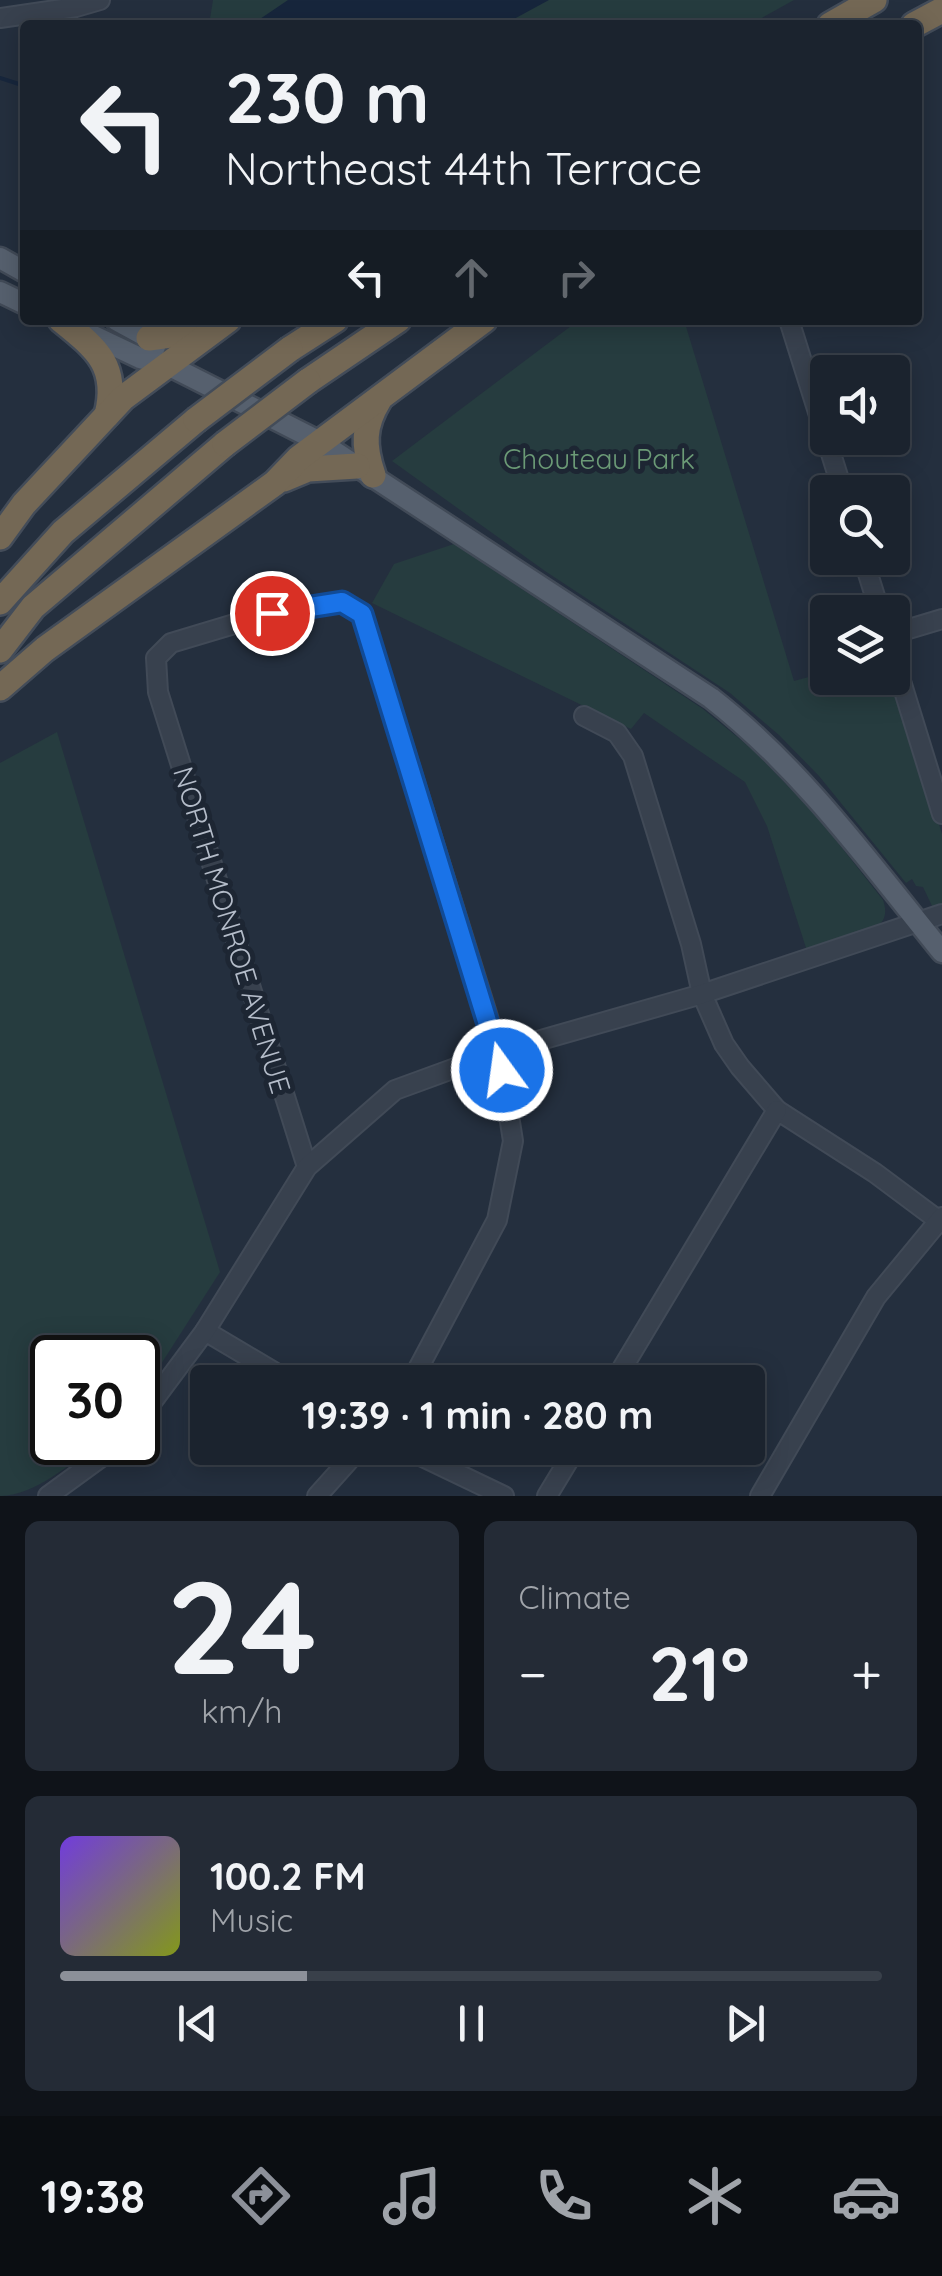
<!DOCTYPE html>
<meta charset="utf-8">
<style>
:root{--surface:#1b232e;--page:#242b36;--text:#f1f3f6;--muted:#a0a4aa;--line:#39404a;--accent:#8c9099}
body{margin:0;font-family:Quicksand,sans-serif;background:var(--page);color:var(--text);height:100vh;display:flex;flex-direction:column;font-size:38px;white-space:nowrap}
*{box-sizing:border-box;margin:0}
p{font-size:32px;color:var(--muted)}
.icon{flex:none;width:55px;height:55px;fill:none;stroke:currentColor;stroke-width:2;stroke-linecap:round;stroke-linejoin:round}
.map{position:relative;height:1496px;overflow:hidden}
.drawer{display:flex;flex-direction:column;gap:25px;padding:25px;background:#0f1319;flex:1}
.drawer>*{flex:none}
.guide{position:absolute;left:20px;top:20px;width:902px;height:305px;border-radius:10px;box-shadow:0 5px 25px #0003,0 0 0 2px var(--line);background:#1b232e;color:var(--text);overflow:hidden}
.buttons{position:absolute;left:810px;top:355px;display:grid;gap:20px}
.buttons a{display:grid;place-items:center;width:100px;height:100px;border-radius:10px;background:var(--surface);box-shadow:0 5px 25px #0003,0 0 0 2px var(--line);font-size:50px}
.speed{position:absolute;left:30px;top:1335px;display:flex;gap:20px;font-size:50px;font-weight:700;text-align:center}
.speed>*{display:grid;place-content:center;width:130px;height:130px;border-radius:50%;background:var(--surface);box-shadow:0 5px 25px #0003,0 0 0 2px var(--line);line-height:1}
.speed .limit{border:5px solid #111;border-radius:15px;background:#fff;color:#111}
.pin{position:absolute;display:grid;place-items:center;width:85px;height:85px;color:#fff;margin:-42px;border:5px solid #fff;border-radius:50%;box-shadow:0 2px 10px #0007}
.me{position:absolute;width:110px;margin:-55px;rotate:346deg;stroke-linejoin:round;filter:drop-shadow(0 0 8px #0008)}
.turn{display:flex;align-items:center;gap:35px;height:210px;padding:0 40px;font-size:45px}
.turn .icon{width:130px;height:130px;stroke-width:2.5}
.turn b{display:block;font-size:70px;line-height:85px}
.lanes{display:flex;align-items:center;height:95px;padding:0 40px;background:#0003;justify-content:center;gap:50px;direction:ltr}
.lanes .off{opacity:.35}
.big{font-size:75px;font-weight:800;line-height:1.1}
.drawer .card{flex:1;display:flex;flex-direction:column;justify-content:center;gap:15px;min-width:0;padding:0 35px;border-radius:15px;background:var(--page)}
.drawer .dial{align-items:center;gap:0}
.dial b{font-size:130px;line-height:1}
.song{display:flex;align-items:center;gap:30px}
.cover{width:120px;height:120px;border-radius:15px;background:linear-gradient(135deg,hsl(260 70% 55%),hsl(70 70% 35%))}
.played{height:10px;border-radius:5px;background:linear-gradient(90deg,var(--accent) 30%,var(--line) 30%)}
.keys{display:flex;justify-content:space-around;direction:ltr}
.heat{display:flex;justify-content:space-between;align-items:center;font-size:55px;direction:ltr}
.drawer .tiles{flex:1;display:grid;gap:25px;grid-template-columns:1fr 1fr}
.card:last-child{grid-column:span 2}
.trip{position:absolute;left:190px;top:1365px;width:575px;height:100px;border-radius:10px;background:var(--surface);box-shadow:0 5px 25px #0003,0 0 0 2px var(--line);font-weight:800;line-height:100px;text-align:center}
.tab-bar{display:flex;height:160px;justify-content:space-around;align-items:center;background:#0b0e12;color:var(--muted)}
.tab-bar .icon{width:70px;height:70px}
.tab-bar .selected{color:var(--accent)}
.tab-bar b{font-size:45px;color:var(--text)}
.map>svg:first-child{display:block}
</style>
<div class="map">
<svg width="942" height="1496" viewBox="0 0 942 1496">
<rect width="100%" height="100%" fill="#242f3e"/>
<!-- green -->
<g fill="#263c3f">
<path d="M213 0H794L749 25H209Z"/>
<path d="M579 320H684L794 681 827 672 828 678H892L893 674 942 834V907L933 908 923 887 916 886 912 879 906 883 819 776 779 735 730 693 545 571 392 461Z"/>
<path d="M454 544 703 709 752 749 817 816 883 900C887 912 886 920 876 928L807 951 767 826 745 782 644 713 631 729 372 603 394 564Z"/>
<path d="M57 732 220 1272 138 1400V1358H52V1442L98 1443C72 1463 34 1496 0 1496V763Z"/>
</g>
<!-- water -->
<path fill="#17263c" d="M288 0H549L503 25H251Z"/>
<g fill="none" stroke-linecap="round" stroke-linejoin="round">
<!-- stream -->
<path stroke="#17263c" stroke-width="4" d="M0 78 25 86"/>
<defs>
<g id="minor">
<path d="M0 18 76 7 100 0"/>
<path d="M789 320 843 492"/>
<path d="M863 558 880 612"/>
<path d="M892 634 942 619"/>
<path d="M892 652 942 814"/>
<path d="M584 716 617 733 633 756 691 944 702 994 724 1044 740 1067 777 1110 875 1173 942 1223"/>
<path d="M307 1167 158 692 156 658 171 643 271 613 342 602 362 613 364 619 499 1052 513 1141 497 1220 411 1382"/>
<path d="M205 1331 291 1382"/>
<path d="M614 1382 777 1110"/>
<path d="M138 1421 205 1331 307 1167 395 1090 499 1052 702 994 942 914"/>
<path d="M404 1448 504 1496"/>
<path d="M48 1496 122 1442"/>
<path d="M317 1496 360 1448"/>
<path d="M547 1496 576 1448"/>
<path d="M760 1496 876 1297 942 1217"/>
</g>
<g id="major">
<path d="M0 258 25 272"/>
<path d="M0 292 25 304"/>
<path d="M116 320 149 338 155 347"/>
<path d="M81 330 140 358 168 365 320 442 711 698C802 769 870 863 942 952"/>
</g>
<g id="highway">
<path d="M830 25 874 0"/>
<path d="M914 25 942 10"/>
<path d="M61 320C97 349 119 366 107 415"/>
<path d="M149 338 199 331 212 325"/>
<path d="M290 349 335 320"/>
<path d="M308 381 398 320"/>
<path d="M373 475C363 446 363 426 379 400"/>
<path d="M284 479 308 469 357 466"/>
<path d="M0 537 24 504 123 398 228 320"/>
<path d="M0 602 63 532 196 420"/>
<path d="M0 650 33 607 225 444"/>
<path d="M0 688 45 649 275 483 299 458 484 320"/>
</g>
</defs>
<!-- minor casing -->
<use href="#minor" stroke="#414a57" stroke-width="22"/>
<!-- major casing -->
<use href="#major" stroke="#414a57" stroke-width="25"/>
<!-- highway casing -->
<use href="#highway" stroke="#434c59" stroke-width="30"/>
<!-- minor -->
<use href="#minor" stroke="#38414e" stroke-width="18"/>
<!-- major -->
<use href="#major" stroke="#56606e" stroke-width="20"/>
<!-- highway -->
<use href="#highway" stroke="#746855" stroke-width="25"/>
<defs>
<g id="highway-bridge">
<path d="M196 420 290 349"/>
<path d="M225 444 308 381"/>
</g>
</defs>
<!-- highway-bridge casing -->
<use href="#highway-bridge" stroke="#434c59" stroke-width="30" stroke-linecap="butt"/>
<!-- highway-bridge -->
<use href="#highway-bridge" stroke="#746855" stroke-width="25"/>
</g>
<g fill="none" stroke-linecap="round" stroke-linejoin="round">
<defs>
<path id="route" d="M272 613 342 602 362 614 502 1070"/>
</defs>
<!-- route casing -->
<use href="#route" stroke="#114b97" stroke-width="25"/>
<!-- route -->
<use href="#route" stroke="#1a73e8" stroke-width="18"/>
</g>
<g text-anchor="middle" stroke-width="10" stroke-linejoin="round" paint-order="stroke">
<!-- park labels -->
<g font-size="28" fill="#6b9a76" stroke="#1d2633">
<text x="599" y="469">Chouteau Park</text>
</g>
<!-- street labels -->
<g font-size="28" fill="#b4bcc9" stroke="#1d2633">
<text transform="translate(232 930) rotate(73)" y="10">NORTH MONROE AVENUE</text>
</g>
</g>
</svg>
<div class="buttons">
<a><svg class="icon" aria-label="sound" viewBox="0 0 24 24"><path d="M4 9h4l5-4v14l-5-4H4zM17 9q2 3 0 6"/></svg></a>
<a><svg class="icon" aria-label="search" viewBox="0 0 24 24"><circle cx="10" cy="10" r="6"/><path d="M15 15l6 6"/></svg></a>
<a><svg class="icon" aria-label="layers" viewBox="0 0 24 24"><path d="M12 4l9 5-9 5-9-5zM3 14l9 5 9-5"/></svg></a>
</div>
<div class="speed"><div class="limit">30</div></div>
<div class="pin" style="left:272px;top:613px;background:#d93025"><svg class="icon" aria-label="arrive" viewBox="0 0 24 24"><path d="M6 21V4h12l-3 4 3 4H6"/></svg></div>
<svg class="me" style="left:502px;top:1070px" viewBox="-20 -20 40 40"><circle r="17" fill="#1a73e8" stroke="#fff" stroke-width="3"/><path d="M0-11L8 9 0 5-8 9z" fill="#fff"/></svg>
<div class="trip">19:39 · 1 min · 280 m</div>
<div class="guide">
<div class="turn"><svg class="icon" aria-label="left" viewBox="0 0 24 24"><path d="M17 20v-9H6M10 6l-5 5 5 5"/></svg><div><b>230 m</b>Northeast 44th Terrace</div></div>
<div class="lanes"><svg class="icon" aria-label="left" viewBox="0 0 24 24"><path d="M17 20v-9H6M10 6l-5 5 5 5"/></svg><svg class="icon off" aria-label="ahead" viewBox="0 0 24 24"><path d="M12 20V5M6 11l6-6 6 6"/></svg><svg class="icon off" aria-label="right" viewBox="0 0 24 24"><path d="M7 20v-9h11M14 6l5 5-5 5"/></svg></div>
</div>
</div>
<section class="drawer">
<div class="tiles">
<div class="card dial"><b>24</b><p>km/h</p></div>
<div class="card"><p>Climate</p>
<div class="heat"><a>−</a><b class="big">21°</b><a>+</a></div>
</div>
<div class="card">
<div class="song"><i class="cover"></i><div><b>100.2 FM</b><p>Music</p></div></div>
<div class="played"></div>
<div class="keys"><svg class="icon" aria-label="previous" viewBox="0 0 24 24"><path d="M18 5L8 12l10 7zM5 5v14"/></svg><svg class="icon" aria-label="pause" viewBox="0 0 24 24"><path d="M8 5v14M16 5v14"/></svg><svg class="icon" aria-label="next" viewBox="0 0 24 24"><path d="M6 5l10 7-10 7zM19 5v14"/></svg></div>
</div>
</div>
</section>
<nav class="tab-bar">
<b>19:38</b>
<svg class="icon selected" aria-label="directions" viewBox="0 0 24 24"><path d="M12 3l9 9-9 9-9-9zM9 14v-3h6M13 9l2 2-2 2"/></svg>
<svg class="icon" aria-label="music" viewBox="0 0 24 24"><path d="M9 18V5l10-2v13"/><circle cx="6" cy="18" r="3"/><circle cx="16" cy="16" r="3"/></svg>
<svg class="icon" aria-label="phone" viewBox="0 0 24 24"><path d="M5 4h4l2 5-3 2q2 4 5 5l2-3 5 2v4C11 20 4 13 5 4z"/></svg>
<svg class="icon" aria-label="climate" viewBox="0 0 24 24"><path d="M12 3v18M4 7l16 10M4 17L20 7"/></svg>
<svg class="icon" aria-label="car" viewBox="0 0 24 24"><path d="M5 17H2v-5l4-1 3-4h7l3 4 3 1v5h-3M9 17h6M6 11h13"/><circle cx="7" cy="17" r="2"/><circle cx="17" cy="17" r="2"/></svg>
</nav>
